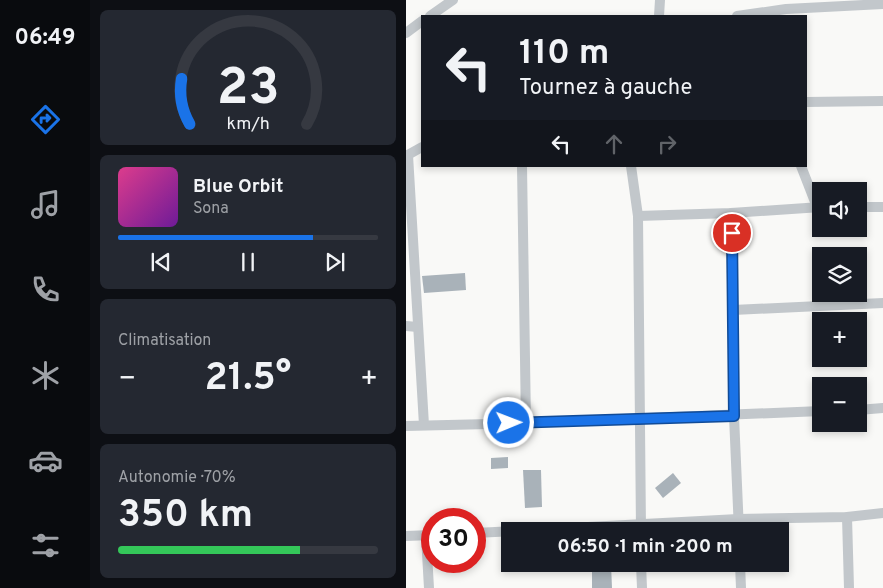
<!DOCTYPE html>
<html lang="fr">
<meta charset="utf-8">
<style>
:root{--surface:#171b24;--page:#242831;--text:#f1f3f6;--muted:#9ea1a6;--line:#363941;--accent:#1a73e8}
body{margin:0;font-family:Overpass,sans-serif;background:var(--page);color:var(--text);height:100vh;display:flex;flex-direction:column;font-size:19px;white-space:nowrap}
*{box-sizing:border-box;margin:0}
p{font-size:16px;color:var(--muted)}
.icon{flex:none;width:28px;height:28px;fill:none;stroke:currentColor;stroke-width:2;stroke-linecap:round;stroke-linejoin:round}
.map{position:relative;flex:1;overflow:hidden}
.sheet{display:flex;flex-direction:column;gap:10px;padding:10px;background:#0d0f14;width:316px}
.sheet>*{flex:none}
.banner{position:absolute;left:15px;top:15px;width:386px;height:152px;border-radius:0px;box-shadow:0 2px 8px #0003;background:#171b24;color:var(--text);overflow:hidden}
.controls{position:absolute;left:406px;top:182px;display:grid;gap:10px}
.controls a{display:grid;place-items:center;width:55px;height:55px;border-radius:0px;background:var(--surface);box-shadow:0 2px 8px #0003;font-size:25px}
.speed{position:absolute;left:15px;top:508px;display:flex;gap:10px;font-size:25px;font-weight:700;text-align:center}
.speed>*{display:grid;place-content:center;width:65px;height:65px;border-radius:50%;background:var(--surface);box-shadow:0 2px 8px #0003;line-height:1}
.speed .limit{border:8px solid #d22;background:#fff;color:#111}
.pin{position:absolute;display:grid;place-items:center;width:42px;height:42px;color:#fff;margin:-21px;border:2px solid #fff;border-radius:50%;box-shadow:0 1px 5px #0007}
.me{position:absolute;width:55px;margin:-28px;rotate:89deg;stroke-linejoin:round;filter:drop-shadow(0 0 4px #0008)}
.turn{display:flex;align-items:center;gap:18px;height:105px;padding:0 15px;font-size:22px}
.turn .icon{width:65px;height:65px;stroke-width:2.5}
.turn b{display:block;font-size:35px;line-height:42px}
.lanes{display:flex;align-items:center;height:48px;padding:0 15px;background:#0003;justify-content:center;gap:25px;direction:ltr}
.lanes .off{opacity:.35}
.big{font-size:38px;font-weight:700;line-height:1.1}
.sheet .card{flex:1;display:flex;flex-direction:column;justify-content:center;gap:8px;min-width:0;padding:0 18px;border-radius:8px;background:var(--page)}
.sheet .dial{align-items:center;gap:0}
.dial svg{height:130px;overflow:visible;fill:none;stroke:var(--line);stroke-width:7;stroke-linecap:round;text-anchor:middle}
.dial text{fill:var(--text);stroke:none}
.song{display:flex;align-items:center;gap:15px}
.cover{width:60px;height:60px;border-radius:8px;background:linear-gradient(135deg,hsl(330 70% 55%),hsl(280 70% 35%))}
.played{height:5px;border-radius:2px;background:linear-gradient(90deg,var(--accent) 75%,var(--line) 75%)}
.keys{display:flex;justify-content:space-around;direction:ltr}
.heat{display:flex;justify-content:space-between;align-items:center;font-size:28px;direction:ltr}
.charge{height:8px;border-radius:4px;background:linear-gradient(90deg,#34c759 70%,var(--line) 0)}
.trip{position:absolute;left:95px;top:522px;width:288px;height:50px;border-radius:0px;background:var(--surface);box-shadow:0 2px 8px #0003;font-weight:700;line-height:50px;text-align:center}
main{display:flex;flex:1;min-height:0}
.tabs{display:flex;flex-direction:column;width:90px;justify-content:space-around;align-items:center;background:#090b0e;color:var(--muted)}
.tabs .icon{width:35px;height:35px}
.tabs .selected{color:var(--accent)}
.tabs b{font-size:22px;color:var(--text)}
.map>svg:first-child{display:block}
</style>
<main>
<nav class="tabs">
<b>06:49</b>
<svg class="icon selected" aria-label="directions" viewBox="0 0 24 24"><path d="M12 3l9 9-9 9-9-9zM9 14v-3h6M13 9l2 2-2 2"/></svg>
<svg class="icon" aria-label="music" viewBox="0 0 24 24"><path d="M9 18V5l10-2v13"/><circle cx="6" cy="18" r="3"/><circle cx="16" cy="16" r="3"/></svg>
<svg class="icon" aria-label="phone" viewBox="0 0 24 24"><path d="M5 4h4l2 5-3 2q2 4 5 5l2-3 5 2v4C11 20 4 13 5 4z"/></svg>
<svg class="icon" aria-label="climate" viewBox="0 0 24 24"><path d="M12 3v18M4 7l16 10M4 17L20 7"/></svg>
<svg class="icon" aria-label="car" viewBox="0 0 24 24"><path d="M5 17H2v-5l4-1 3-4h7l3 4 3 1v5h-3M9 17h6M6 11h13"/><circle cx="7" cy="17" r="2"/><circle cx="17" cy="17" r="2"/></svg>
<svg class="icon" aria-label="filters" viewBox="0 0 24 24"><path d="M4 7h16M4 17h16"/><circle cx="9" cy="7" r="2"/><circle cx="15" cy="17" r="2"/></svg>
</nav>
<section class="sheet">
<div class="card dial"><svg viewBox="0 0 100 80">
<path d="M14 69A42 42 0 1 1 86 69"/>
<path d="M14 69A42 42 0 0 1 9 41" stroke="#1a73e8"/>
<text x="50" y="56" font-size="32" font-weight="700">23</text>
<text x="50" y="72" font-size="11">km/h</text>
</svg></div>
<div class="card">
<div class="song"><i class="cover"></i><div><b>Blue Orbit</b><p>Sona</p></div></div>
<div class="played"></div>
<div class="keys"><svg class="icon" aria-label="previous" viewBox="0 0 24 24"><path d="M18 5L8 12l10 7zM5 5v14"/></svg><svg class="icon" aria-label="pause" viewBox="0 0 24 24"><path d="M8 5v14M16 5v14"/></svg><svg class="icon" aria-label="next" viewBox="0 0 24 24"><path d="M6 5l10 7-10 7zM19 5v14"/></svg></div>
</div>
<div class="card"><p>Climatisation</p>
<div class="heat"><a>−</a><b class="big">21.5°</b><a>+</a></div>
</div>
<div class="card"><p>Autonomie · 70%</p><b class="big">350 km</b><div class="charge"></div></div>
</section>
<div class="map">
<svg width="477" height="588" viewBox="0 0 477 588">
<rect width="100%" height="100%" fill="#f9f9f7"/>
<!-- building -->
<g fill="#a9b2b9">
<path d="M59 273 60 290 18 293 16 276Z"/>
<path d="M102 457V468L85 469V458Z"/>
<path d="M117 470H135L136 507 119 508Z"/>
<path d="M267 473 275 483 257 498 249 488Z"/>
<path d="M186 564H205L206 588H186Z"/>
</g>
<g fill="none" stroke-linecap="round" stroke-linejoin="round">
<!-- street -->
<g stroke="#c2c7cb" stroke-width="10">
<path d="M24 16 47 0"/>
<path d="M253 16 254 0"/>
<path d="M331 16 380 9 477 4"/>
<path d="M0 33 16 21"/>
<path d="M400 102 477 101"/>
<path d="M2 155 18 425"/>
<path d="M0 156 16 147"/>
<path d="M116 166 120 423"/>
<path d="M225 166 232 216 235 531"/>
<path d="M395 166 411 207"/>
<path d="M452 207H477"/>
<path d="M325 213 328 416 333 531"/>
<path d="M232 216 325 213 415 207"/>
<path d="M327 310 477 303"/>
<path d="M0 326 12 327"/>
<path d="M452 410 477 408"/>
<path d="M0 426 120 423 415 411"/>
<path d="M441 517 443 588"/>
<path d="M69 533 332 519 441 517 477 513"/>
<path d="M0 536 26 535"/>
<path d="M20 536 23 588"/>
<path d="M235 564 236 588"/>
<path d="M334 564 335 588"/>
</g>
</g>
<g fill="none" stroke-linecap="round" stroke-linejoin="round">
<defs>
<path id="route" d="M103 423 328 416 326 233"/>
</defs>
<!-- route casing -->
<use href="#route" stroke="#114b97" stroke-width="12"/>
<!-- route -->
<use href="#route" stroke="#1a73e8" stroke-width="9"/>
</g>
</svg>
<div class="controls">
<a><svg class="icon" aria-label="sound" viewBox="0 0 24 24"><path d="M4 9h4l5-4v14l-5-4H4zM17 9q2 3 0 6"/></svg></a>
<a><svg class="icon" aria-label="layers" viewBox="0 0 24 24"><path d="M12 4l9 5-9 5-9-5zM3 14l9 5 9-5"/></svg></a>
<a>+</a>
<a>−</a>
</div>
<div class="speed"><div class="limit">30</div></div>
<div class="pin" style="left:326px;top:233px;background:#d93025"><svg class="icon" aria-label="arrive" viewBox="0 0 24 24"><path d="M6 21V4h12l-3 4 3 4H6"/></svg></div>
<svg class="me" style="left:103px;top:423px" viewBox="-20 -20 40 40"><circle r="17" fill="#1a73e8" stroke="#fff" stroke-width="3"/><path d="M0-11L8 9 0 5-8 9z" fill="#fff"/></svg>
<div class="trip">06:50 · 1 min · 200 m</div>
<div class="banner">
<div class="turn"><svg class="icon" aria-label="left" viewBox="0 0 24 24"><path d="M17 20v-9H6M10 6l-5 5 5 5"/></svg><div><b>110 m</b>Tournez à gauche</div></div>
<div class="lanes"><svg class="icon" aria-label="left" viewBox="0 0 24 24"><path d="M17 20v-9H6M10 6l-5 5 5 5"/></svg><svg class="icon off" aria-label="ahead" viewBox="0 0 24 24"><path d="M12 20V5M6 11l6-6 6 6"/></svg><svg class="icon off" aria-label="right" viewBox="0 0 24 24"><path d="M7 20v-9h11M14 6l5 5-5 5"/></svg></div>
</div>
</div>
</main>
